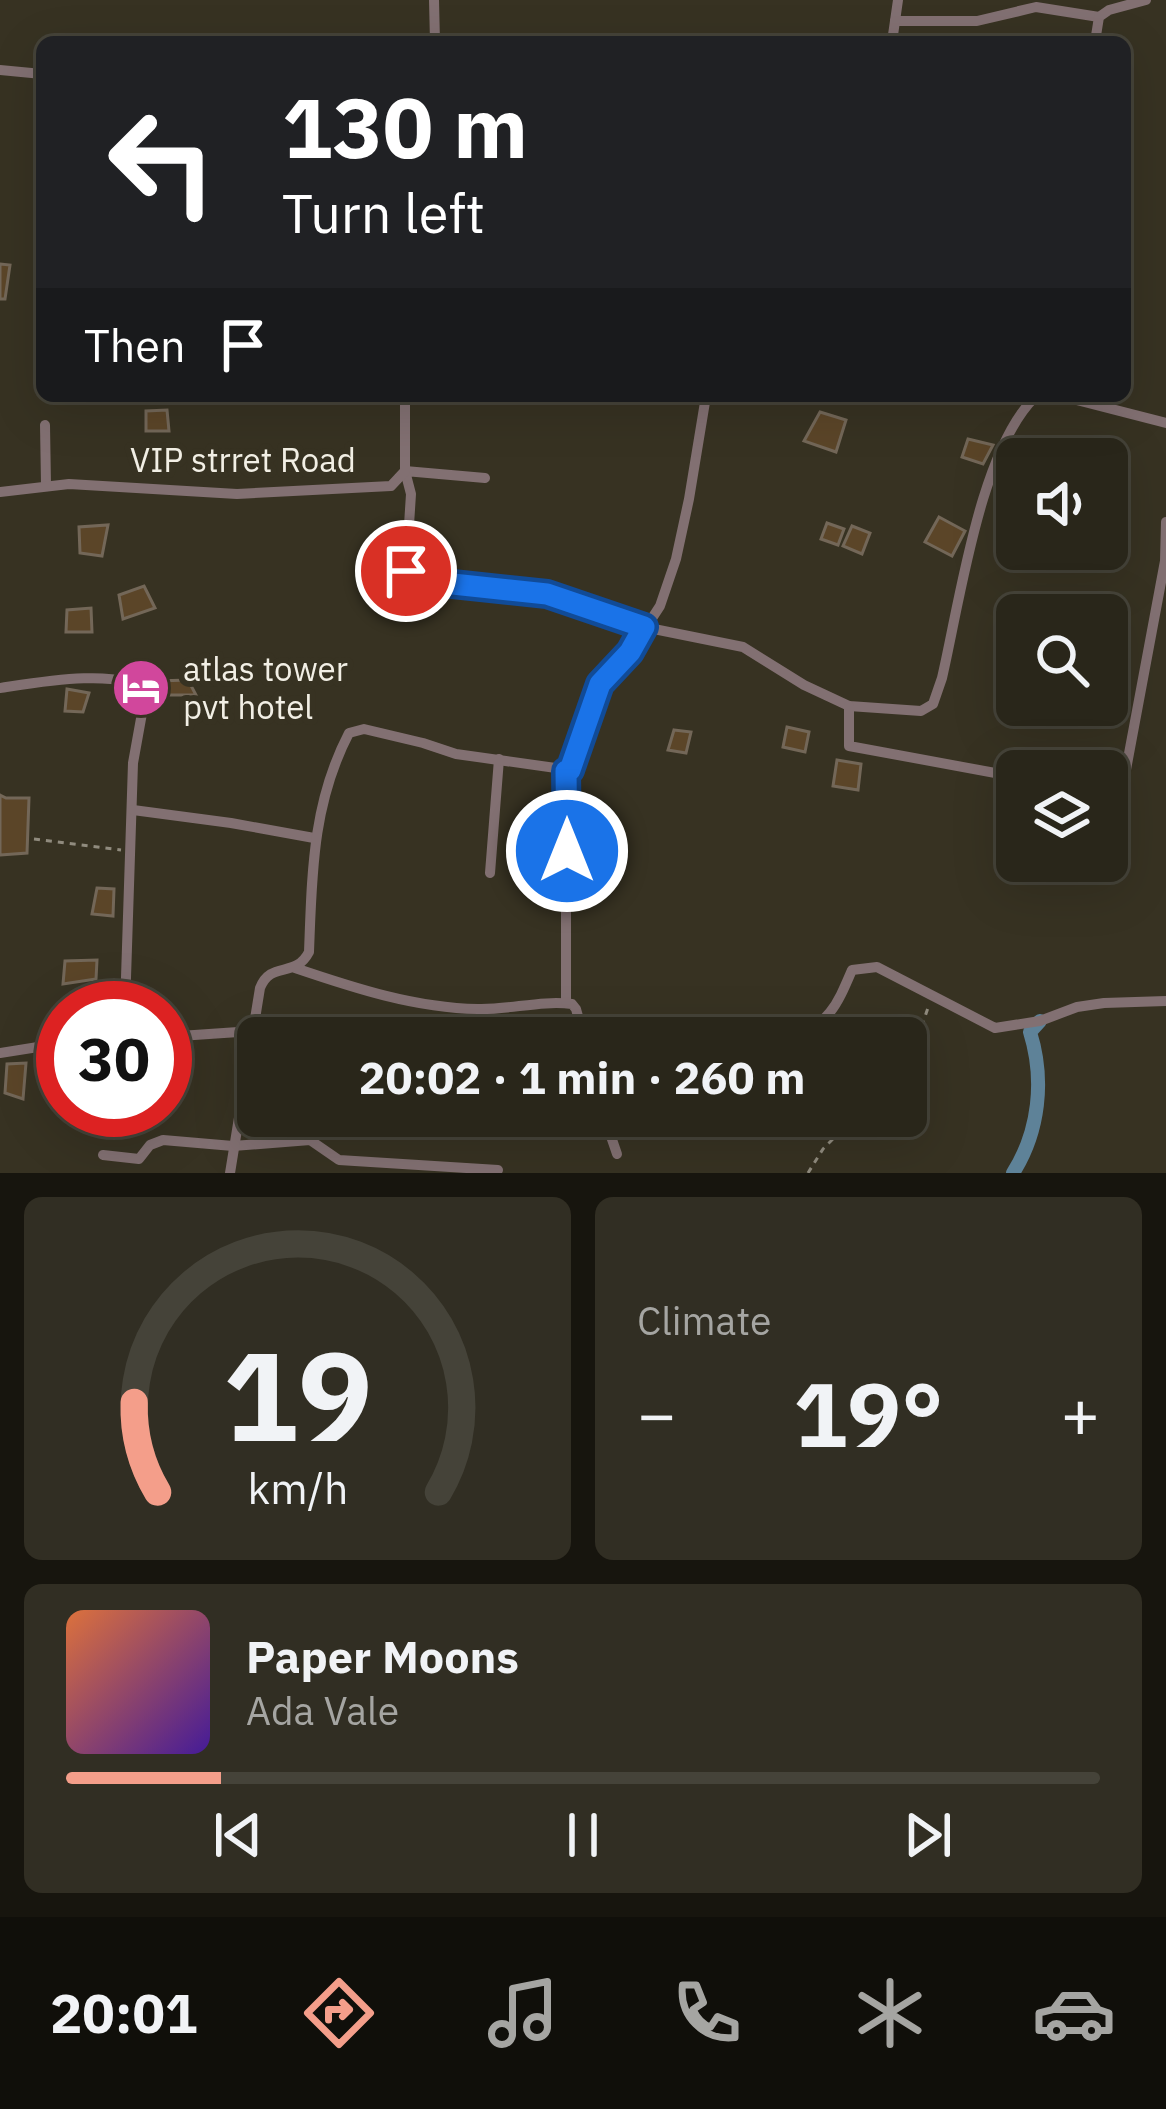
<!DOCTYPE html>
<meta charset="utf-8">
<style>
:root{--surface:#29261a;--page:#312e23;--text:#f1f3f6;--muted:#a5a5a2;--line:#454339;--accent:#f49e8a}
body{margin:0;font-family:"IBM Plex Sans",sans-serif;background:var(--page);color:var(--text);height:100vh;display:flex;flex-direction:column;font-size:45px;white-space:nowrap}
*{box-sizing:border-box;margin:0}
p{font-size:39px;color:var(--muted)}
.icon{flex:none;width:66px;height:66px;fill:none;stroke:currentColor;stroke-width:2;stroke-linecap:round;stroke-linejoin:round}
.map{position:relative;height:1173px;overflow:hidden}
.details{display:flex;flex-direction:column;gap:24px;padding:24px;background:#17150e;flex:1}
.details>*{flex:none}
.hud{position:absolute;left:36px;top:36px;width:1095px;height:366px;border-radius:18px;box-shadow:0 12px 48px #0002,0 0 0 3px var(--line);background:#202124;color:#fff;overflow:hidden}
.buttons{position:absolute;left:996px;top:438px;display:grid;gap:24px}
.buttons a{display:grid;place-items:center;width:132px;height:132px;border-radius:18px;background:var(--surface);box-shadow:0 12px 48px #0002,0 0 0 3px var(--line);font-size:60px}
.speed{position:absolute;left:36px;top:981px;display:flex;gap:24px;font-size:60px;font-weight:700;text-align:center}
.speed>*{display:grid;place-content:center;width:156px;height:156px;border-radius:50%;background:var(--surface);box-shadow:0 12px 48px #0002,0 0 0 3px var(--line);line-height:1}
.speed .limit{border:18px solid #d22;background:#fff;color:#111}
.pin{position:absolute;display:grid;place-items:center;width:102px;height:102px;color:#fff;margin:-51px;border:6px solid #fff;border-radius:50%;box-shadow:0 3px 12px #0007}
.me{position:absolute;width:132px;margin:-66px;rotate:0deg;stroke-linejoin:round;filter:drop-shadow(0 0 9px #0008)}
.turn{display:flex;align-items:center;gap:42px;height:252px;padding:0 48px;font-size:54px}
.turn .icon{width:156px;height:156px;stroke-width:2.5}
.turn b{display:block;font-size:84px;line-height:102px}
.then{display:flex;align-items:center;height:114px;padding:0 48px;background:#0003;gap:24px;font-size:45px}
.big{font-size:90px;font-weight:700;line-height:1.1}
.details .widget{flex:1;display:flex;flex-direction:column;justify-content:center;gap:18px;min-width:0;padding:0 42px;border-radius:18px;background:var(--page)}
.details .dial{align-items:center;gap:0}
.dial svg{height:312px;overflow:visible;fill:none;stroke:var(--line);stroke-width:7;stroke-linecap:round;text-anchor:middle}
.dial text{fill:var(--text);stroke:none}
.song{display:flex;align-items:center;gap:36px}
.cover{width:144px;height:144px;border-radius:18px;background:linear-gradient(135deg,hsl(20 70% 55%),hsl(260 70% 35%))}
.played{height:12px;border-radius:6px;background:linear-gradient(90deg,var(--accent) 15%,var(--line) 15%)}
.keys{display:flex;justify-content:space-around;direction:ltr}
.heat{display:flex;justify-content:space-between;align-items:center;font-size:66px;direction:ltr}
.details .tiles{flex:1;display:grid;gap:24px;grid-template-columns:1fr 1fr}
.widget:last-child{grid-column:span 2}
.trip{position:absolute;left:237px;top:1017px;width:690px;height:120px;border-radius:18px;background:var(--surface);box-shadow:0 12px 48px #0002,0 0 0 3px var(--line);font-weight:700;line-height:120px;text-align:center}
.tab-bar{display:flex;height:192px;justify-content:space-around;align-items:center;background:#100f0a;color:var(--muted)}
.tab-bar .icon{width:84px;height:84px}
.tab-bar .selected{color:var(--accent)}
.tab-bar b{font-size:54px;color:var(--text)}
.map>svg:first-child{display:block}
</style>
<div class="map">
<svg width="1166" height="1173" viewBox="0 0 1166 1173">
<rect width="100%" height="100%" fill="#373222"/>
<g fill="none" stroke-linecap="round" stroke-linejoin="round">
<!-- canal -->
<path stroke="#5e8298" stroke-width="14" d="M1013 1173C1039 1132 1045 1080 1030 1032L1040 1021"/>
</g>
<!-- building -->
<g fill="#5b4528" stroke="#736758" stroke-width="3">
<path d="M0 264 10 265 5 299H0Z"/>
<path d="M167 410 169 431H146V411Z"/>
<path d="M820 412 846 420 836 452 804 441Z"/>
<path d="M968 439 993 445 983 464 962 457Z"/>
<path d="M939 517 965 531 952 556 925 542Z"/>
<path d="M827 523 844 529 838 545 821 539Z"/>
<path d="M108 525 102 556 80 553 79 527Z"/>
<path d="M852 526 870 533 862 554 843 546Z"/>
<path d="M144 586 155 608 123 619 119 595Z"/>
<path d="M91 608 92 632H66L67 610Z"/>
<path d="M188 680 196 695H159L157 681Z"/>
<path d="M67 689 89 693 83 712 65 711Z"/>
<path d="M787 727 809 732 805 752 783 747Z"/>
<path d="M674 730 691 732 686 753 668 750Z"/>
<path d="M837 760 861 764 858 790 833 786Z"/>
<path d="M0 795 6 798H29L27 853 0 855Z"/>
<path d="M97 888 114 889 113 916 92 914Z"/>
<path d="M97 960 96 979 63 984 65 961Z"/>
<path d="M26 1063 23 1099 5 1093 7 1064Z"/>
<path d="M567 1116H588L589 1135 567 1134Z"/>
<path d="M723 1116H753L737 1136 718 1125Z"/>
</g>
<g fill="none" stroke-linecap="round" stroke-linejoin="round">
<!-- path -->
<g stroke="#908b7e" stroke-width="3" stroke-dasharray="6 6" stroke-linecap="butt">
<path d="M34 839 121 850"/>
<path d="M906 1069 915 1062 920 1031 929 1005"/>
<path d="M808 1173 823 1149 849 1123 881 1125 882 1116"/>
</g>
<!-- minor -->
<g stroke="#827072" stroke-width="10">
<path d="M434 0 435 42"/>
<path d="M895 21H977L1036 7 1099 17"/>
<path d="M892 42 898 0"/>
<path d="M1095 42 1099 17 1109 10 1146 0"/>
<path d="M0 70 42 74"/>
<path d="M1061 396 1166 423"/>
<path d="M45 425 46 485"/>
<path d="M485 478 405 471 411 494 406 571 420 579 547 594 644 627 743 647 804 685 849 706 921 711 933 704 942 678C960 601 980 451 1035 397L1058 396"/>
<path d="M0 492 69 484 237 494 391 486 405 471V396"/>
<path d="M0 688C34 683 121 667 146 691L133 763 125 1008"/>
<path d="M849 706V746L1017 777"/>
<path d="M1107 804 1119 807 1165 561 1166 522"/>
<path d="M133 810 231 823 314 838"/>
<path d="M490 873 499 759"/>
<path d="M295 968C354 988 415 1008 478 1009 509 1010 541 1000 572 1004L576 1009 584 1038"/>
<path d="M566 1002V771"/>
<path d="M165 1037 253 1031"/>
<path d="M792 1038C830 1023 837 1005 852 970L877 967 995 1028 1040 1021 1077 1007 1104 1003 1166 1001"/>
<path d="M0 1053 38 1047 63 1049"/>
<path d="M604 1116 617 1154"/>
<path d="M103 1155 139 1159 150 1145 163 1140 233 1146 310 1140 339 1160 498 1170"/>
<path d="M230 1173 260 988C271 960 295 979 309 952 312 875 312 804 349 733L364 729 423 743 456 754 570 770 600 684 630 652 660 606 676 559 689 499 706 396"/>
</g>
</g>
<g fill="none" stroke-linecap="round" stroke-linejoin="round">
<defs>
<path id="route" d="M406 571 412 577 434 582 547 594 644 627 630 652 600 684 570 770 566 771 567 851"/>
</defs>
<!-- route casing -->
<use href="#route" stroke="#114b97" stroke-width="30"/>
<!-- route -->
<use href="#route" stroke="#1a73e8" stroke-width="21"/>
</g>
<!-- icons -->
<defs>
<symbol id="hotel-disc" viewBox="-11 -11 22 22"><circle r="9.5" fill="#d1479c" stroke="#373222"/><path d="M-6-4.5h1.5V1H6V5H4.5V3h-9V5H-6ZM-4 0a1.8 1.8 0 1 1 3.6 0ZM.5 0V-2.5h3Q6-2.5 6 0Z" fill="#fff"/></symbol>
</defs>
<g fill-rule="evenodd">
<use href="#hotel-disc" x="108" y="655" width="66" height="66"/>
</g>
<g text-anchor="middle" stroke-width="12" stroke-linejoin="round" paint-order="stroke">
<!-- street labels -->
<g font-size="33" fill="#f2efe5" stroke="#373222">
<text x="243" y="472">VIP strret Road</text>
</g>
<!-- poi labels -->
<g font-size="33" fill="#f2efe5" stroke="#373222" text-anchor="start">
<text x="183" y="681">atlas tower<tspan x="183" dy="38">pvt hotel</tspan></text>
</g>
</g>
</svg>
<div class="buttons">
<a><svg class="icon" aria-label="sound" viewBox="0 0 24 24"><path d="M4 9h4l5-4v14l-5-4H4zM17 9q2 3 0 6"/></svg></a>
<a><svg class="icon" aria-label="search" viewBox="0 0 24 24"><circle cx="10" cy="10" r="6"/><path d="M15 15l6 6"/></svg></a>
<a><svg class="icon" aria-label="layers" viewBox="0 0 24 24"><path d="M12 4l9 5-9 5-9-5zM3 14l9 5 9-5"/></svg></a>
</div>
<div class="speed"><div class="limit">30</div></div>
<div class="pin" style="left:406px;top:571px;background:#d93025"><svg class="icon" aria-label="arrive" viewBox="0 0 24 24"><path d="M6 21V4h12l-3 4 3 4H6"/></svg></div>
<svg class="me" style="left:567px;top:851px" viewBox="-20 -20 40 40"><circle r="17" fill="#1a73e8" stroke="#fff" stroke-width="3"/><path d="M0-11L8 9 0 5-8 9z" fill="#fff"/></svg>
<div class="trip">20:02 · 1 min · 260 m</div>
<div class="hud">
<div class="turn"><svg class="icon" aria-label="left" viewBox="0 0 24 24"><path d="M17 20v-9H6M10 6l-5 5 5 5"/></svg><div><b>130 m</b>Turn left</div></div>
<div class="then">Then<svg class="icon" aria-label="arrive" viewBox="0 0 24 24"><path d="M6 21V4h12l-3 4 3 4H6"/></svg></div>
</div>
</div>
<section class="details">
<div class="tiles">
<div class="widget dial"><svg viewBox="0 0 100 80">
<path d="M14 69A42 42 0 1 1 86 69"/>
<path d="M14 69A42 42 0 0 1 8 46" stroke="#f49e8a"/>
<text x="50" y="56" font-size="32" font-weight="700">19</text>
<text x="50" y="72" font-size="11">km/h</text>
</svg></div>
<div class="widget"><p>Climate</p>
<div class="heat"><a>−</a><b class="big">19°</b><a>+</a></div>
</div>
<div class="widget">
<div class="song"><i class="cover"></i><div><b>Paper Moons</b><p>Ada Vale</p></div></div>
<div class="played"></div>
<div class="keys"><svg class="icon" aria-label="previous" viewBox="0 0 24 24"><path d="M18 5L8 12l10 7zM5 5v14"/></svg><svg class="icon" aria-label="pause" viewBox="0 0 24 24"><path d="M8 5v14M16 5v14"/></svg><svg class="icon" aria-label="next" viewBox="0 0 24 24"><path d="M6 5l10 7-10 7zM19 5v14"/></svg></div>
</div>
</div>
</section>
<nav class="tab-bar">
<b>20:01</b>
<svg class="icon selected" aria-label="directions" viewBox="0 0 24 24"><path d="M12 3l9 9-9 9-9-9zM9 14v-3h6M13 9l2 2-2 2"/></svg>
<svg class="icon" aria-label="music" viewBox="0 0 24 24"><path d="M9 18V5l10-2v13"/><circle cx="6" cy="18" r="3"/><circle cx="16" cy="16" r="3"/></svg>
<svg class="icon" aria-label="phone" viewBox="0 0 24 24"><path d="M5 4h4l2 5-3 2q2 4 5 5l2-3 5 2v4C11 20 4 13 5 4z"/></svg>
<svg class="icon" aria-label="climate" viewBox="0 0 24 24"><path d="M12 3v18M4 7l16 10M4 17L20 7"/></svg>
<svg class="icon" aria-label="car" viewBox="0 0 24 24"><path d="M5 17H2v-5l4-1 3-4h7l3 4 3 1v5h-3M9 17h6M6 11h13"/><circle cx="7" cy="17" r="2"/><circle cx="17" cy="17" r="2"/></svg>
</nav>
